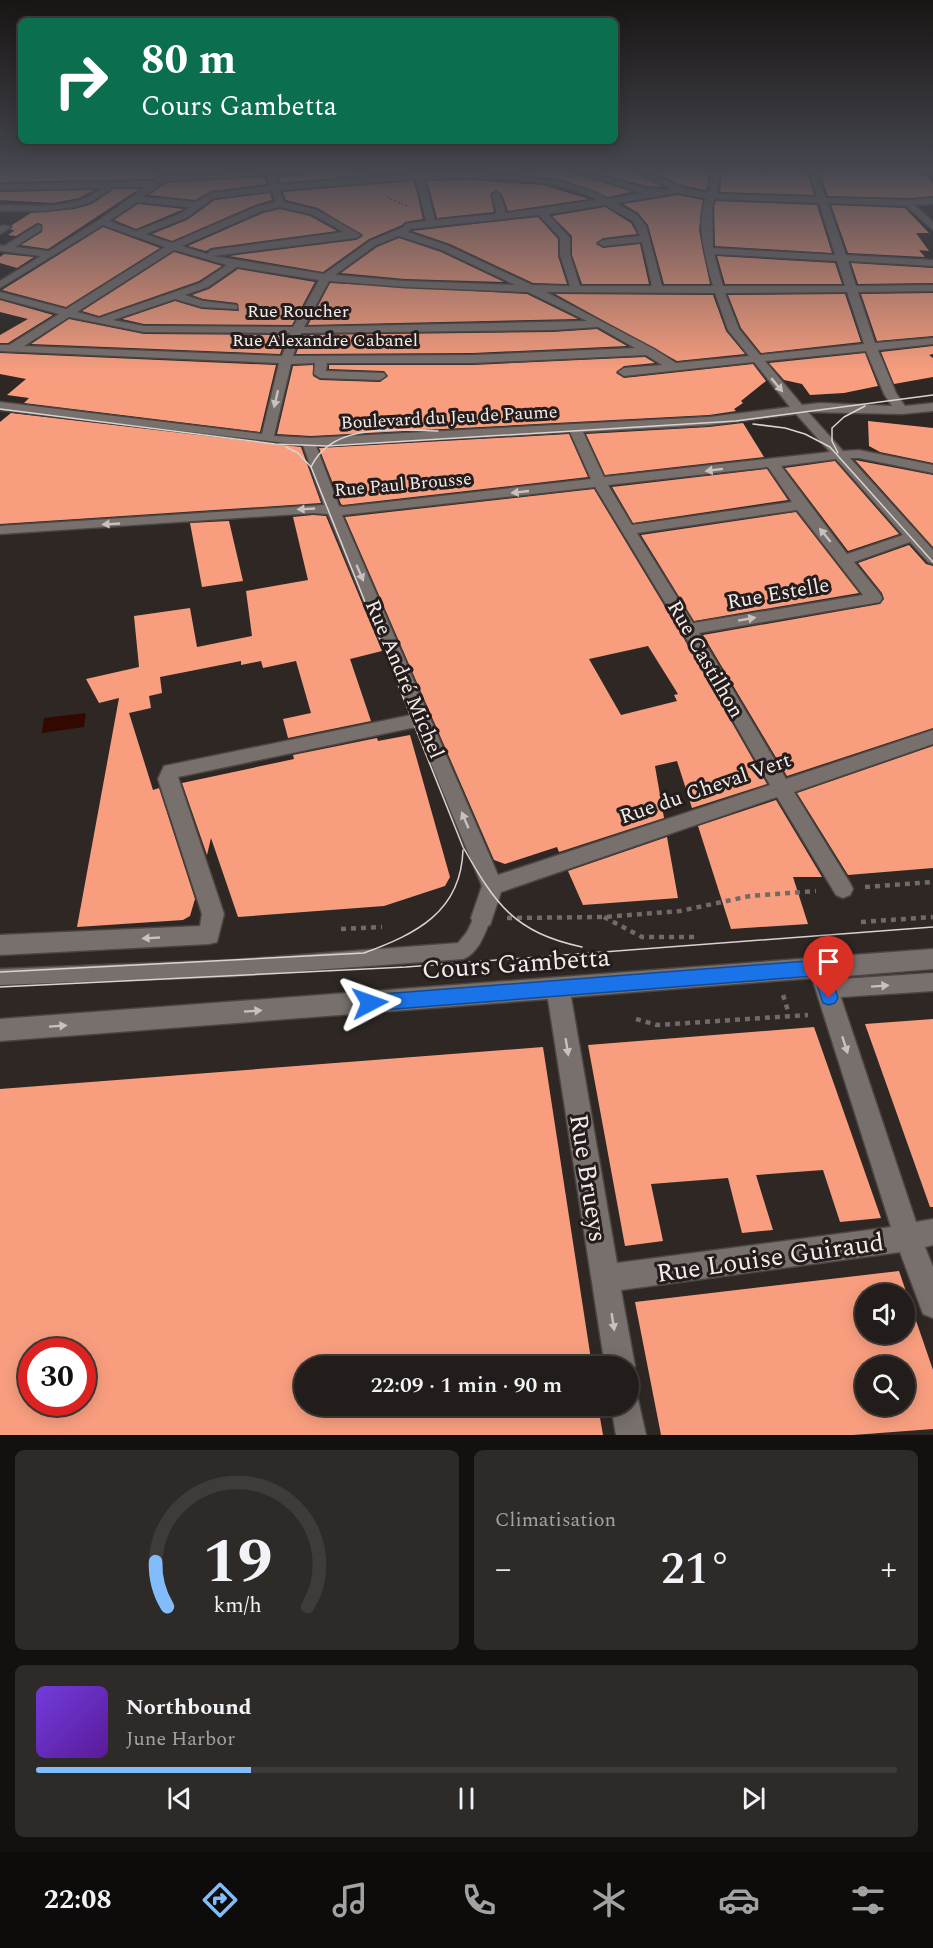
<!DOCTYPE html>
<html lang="fr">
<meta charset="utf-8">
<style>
:root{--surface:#221d1b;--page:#2e2a28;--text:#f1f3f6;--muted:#a2a2a3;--line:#3f3b3a;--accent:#80bdfa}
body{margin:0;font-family:Spectral,serif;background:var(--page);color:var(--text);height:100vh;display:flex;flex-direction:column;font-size:22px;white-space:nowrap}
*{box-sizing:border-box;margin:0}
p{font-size:20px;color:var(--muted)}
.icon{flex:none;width:33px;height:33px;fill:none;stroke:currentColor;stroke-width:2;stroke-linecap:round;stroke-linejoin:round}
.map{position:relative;height:1435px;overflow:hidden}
.side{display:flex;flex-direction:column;gap:15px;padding:15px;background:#13100f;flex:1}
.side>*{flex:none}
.banner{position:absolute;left:18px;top:18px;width:600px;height:126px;border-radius:9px;box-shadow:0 3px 15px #0003,0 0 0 2px var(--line);background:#0b6e4f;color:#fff;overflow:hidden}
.controls{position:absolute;left:855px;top:1284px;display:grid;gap:12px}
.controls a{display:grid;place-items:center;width:60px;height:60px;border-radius:50%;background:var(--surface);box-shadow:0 3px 15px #0003,0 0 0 2px var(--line);font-size:30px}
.speed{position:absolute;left:18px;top:1338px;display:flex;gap:12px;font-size:30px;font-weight:700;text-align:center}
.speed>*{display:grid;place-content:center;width:78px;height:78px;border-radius:50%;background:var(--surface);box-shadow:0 3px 15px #0003,0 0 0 2px var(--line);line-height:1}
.speed .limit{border:9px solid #d22;background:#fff;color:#111}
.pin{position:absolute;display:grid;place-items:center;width:51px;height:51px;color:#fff;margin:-62px -26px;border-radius:50% 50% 50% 0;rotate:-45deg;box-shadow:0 0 6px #0007}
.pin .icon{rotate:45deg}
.me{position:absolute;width:66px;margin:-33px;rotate:86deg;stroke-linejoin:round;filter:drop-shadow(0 0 4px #0008)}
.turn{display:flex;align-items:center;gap:21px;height:126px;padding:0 24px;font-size:27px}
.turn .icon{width:78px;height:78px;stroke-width:2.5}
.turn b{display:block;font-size:42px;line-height:51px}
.big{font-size:45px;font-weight:600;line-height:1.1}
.side .card{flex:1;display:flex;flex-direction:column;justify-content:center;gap:9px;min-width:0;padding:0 21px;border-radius:9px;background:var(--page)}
.side .dial{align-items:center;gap:0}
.dial svg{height:156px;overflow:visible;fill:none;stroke:var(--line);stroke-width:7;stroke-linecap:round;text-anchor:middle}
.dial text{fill:var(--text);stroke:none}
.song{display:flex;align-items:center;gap:18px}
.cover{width:72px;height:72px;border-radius:9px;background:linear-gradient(135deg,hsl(260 70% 55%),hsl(270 70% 35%))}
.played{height:6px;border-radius:3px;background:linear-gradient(90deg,var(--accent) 25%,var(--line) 25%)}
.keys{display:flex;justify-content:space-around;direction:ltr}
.heat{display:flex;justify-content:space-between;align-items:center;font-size:33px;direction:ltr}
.side .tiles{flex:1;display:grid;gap:15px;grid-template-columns:1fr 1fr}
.card:last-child{grid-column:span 2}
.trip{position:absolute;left:294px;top:1356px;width:345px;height:60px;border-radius:30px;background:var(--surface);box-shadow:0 3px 15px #0003,0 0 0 2px var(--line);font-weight:600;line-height:60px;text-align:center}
.tabs{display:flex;height:96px;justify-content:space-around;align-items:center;background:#0e0c0b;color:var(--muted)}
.tabs .icon{width:42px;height:42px}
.tabs .selected{color:var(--accent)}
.tabs b{font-size:27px;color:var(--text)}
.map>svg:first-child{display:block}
</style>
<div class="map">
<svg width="933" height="1435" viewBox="0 0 933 1435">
<rect width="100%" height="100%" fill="#2e2724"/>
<!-- water -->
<path fill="#320900" d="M86 713 84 727 42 733 44 718Z"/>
<!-- building -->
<g fill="#f89e7f" fill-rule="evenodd">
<path d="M0 171H165L153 179 0 182Z"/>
<path d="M306 171H408L281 183 279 177 299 176Z"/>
<path d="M486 171H568L632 192 608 197 559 179Z"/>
<path d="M588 171H633L662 187 646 186Z"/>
<path d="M650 171H710L706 190 682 185Z"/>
<path d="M722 171H807L814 195 720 192Z"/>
<path d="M819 171H920L933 183V196L910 198 828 196Z"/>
<path d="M265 177 267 184 211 191 195 200 149 195 166 183Z"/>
<path d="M468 180 543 185 589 199 508 211 502 194 496 190 490 194 494 212 437 218 427 181Z"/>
<path d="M414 181 423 219 405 222 402 225 369 239 323 272 229 256 356 240 363 236 318 208 286 200 283 192Z"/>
<path d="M114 189H139L48 249 21 245 42 232V224L37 223 16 236 8 235 15 230H11L12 225 31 213 75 209 92 204Z"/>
<path d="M94 190 79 198 53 203 0 200V192Z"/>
<path d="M270 193 272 200 255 205 172 241 152 234 187 220 215 200Z"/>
<path d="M678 195 703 200 699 230 710 284H664L648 225 638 213 623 204Z"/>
<path d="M716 201 817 205 832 253 715 246 714 206Z"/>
<path d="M138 204 184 209 136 229 114 220Z"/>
<path d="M831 205 905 208 929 233H916L929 251 919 250 925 257 848 253Z"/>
<path d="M605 207 631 223 637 234 603 238 596 244 603 248 640 244 649 284H582L572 255V236L552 216Z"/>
<path d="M280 209 310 216 337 231 211 248 206 251 188 246 263 213Z"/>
<path d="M538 217 558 239V256L567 284 533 283 450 244 412 231Z"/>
<path d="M103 227 160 248 66 307 2 290Z"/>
<path d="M399 238 441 252 504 282 405 279 341 273 377 247Z"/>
<path d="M174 252 222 266 199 281 99 316 82 311Z"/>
<path d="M4 254 34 257 17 268 0 263V257Z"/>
<path d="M717 256 835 263 842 284H725Z"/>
<path d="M851 263 933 268V283L858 284Z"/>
<path d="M238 269 315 282 292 325 144 324 122 319 175 301 202 309 239 311 237 303 203 299 192 295 209 289Z"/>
<path d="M330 283 527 294 578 319 308 325Z"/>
<path d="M933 293V336L877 341 861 294Z"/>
<path d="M555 294 713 295 726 331 745 354 677 361Z"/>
<path d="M845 294 861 342 761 353 741 328 728 295Z"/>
<path d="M0 300 53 315 8 343H0V335L28 319 0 312Z"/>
<path d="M69 319 144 334 287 335 280 354 31 344Z"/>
<path d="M597 329 627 346 473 353 296 354 303 335 553 332Z"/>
<path d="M933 346V354L929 355 933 358V377L894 384 881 352Z"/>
<path d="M0 353 276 365 260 432 24 403 29 398 7 395 26 379 0 374Z"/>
<path d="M865 353 878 386 844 393 810 395 802 384 784 380 769 363Z"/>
<path d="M645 357 655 363 624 366 616 373 624 378 753 364 766 381 741 401 743 403 734 409 736 411 709 415 311 436 277 434 293 366 313 365V376L320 380 380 382 388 376 384 371 329 369V365H473Z"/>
<path d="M11 413 301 447 321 503 0 524V422Z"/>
<path d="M868 421 933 428V463L880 452 869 446Z"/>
<path d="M743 423 764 457 605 475 586 434 709 427Z"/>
<path d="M569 434 588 477 343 505 341 504 319 448Z"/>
<path d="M855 460 933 475V547Z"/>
<path d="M835 461 899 534 848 551 785 468Z"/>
<path d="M767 469 788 500 633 523 612 487Z"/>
<path d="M594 489 679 630 767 784 692 808 677 761 655 766 664 818 559 852 557 847 505 864 494 860 345 517ZM648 646 678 694 674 695 677 701 621 715 589 659Z"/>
<path d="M796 512 859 593 694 621 641 535Z"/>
<path d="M313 515 326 516 382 651 350 659 371 721 288 738 283 719 311 713 296 661 263 668 261 661 241 665V661L160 677 162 693 149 696 151 708 129 713 153 790 159 788 195 899 190 916 183 920 77 927 119 698 99 703 86 679 139 667 134 616 190 608 197 647 252 636 246 591 308 580 293 517Z"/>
<path d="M229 521 243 581 202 587 190 523Z"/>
<path d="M909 545 926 564 933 566V728L787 776 703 635 880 604 884 599 882 593 858 563Z"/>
<path d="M410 735 450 877 445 886 384 906 238 917 211 838 207 855 182 783 294 759 293 755 377 738 378 741Z"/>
<path d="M933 746V868L848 875 797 793Z"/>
<path d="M776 800 822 877H793L808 924 731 929 698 826Z"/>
<path d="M667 837 678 898 583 905 568 871Z"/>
<path d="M933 1019V1207H930L865 1024Z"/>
<path d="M814 1027 881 1218 840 1222 823 1170 756 1175 773 1230 742 1233 728 1178 651 1184 663 1241 625 1246 588 1045Z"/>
<path d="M543 1047 592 1366H304V1406H598L603 1435H0V1089ZM32 1352H82V1402H32Z"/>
<path d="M899 1271 933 1370V1429L853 1435H661L635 1302ZM866 1294H904V1334H866ZM866 1366H904V1406H866Z"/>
</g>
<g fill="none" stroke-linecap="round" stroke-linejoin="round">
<defs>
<g id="lane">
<path d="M482 910 488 913 491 918C485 933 479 953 463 959L234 976 0 985V969L234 960 458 943 467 932 476 913Z"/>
<path d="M933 973V991L826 998 819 995 817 989 819 983 826 980Z"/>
</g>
<g id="street">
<path d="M169 171H178L173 176 260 171H303L299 174 276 175 279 185 419 172 486 173 558 181 594 192 608 199 642 193 570 171C604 171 637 194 670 189L635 171H645L681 187 708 193 712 171H720L717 194 817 197 809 171H817L826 198 910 200 933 198V204L915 205 933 222V230L906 206 828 203 846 255 933 260V266L848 261 856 286 933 285V291L858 292 875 343 933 338V344L878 350 896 393 905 406 933 403V411L902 414 808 412 843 451 859 450 933 465V473L859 458H850L933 550V564L928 562 910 542 854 562 880 594 882 598 880 602 699 633 786 779 933 730V744L794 792 850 883 853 889 850 895 843 898 836 895 777 797 501 892 490 925 482 927 474 925 471 918 482 886 416 727 178 777 224 914 217 942 209 944 0 955V935L200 926 202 914 158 779 164 766 411 715 328 514 313 513 0 534V526L324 505 303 445 0 410V402L262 434 279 363 0 351V345H9L59 314 0 298V292L66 309 165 247 103 225 0 288V281L41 256 0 251V245L4 246 38 225 41 226V230L15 247 49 251 99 220 146 187H113L91 202 74 207 44 211H0V205C33 205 75 211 102 188L0 190V184L154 181ZM267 175 270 186 211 193 196 202 143 197 165 181ZM449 178C498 178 553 177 597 200L506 213 500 195 496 192 492 195 497 214 435 220 424 179ZM416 179 426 221 405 224 404 227 370 241 324 274 213 256 356 238 361 235 317 210 284 202 280 190ZM272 191 275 202 256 207 172 243 145 234 186 218 214 198ZM678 193 706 198C695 223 706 261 713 286H662L646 226 637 215 616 203ZM715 199 819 203 835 255 713 248 712 206ZM137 202 190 207 180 214 136 231 109 221ZM605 205 633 221 640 236 603 240 598 243 603 246 642 242 652 286H580L570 255V238L548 214ZM280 207 311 214 344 232 211 250 207 254 182 246 262 211ZM539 215 560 238V255L570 286 532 285 449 246 408 232 410 229ZM399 236 442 250 515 285 405 281 335 275 376 245ZM174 250 227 265 200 283 99 318 77 312ZM714 254 837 261 845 286H723ZM237 267 319 280 293 327 144 326 113 320 175 299 202 307 237 309V305L203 301 185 295 208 287ZM329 281 405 287 528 292 587 321 304 327ZM546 292 715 293 728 330 749 356 676 363 654 349ZM847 292 864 344 760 355 739 329 725 293ZM69 317 144 332 290 333 282 356 24 346ZM598 327 635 348 473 355 293 356 301 333 553 330ZM866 351 884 394 892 406 820 403 802 405 765 361ZM646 355 662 365 624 368 618 372 624 376 754 362 790 407 709 417 311 438 274 436 291 364 315 363 314 374 320 378 380 380 386 376 384 373 326 371 327 363H473ZM796 414 830 452 604 477 583 432 709 425ZM570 432 591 479 343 507 339 506 316 446ZM836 459 903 535 847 554 781 466ZM768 467 792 502 632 525 608 485ZM595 487 681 629 770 785 498 875 342 515ZM797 510 863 595 693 623 637 533Z"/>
<path d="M3 225 11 227 0 234V227Z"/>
<path d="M933 949V969L834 977 916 1222 933 1219V1245L925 1247 933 1267V1318L923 1314 900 1252 621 1290 635 1366 628 1377V1366H605L548 999 0 1041V1019ZM812 978 891 1227 617 1263 571 997Z"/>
<path d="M628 1392 637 1395 646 1435H616L611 1406H628Z"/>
</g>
</defs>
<!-- lane casing -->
<use href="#lane" stroke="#4b4543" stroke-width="3"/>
<!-- street casing -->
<use href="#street" stroke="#4b4543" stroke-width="3"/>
<!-- path-far1 -->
<path stroke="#706a68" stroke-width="2" stroke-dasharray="2 2" stroke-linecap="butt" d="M387 197 407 206"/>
<!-- path -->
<g stroke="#706a68" stroke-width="4.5" stroke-dasharray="5 5" stroke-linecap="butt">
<path d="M865 887 933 882"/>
<path d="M604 917 642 937H694"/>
<path d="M507 918 604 917 680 911 750 896 816 891"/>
<path d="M861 922 933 917"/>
<path d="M341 929 382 927"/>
<path d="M783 995 789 1014"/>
<path d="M636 1019 657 1025 808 1015"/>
</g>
<!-- lane -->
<use href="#lane" fill="#78706d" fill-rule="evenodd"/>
<!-- street -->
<use href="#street" fill="#78706d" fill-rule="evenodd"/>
<!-- tram -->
<g stroke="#d9d4d2" stroke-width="1.5">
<path d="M0 409 275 444 327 446 736 421 933 395"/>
<path d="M753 424 785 428 805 434 830 447 933 562"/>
<path d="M286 447 298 453 311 467 463 847C496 905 514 932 582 947"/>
<path d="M838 453 832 441V428L844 417 865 406"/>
<path d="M311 467C332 422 396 430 438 431"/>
<path d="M0 972 364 953C416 934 461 912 463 850"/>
<path d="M0 987 406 967 933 927"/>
</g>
</g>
<!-- one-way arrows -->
<defs><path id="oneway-solid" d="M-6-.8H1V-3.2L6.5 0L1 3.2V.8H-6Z" transform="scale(1.5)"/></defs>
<g fill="#c7c1c0">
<use href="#oneway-solid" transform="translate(777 385) rotate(50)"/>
<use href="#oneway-solid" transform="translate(276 399) rotate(103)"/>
<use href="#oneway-solid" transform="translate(714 470) rotate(173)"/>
<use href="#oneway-solid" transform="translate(520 492) rotate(174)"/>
<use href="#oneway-solid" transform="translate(306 509) rotate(177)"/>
<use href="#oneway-solid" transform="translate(111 524) rotate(177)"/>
<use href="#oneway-solid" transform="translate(825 535) rotate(-129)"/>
<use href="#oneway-solid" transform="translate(360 573) rotate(67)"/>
<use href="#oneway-solid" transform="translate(747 619) rotate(-10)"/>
<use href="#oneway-solid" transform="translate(465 820) rotate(-113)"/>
<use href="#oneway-solid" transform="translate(151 938) rotate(177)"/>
<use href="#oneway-solid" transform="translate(880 986) rotate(-4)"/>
<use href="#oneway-solid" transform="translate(253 1011) rotate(-4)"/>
<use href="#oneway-solid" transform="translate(58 1026) rotate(-4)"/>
<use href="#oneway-solid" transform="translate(845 1045) rotate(72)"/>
<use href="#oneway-solid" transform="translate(567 1047) rotate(81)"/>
<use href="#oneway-solid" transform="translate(613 1322) rotate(81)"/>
</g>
<!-- sky -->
<linearGradient id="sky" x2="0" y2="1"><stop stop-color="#191514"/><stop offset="0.46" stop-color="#464750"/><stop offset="1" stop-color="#464750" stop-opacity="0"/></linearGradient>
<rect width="933" height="372" fill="url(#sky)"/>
<!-- route -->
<path fill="#1a73e8" stroke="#114b97" stroke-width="1.5" d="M820 960 826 962 838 998 835 1003 829 1005 823 1003 814 976 370 1011 364 1009 361 1003 364 997 370 995Z"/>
<g text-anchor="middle" stroke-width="6" stroke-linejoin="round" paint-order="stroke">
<!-- far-street labels -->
<g font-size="18" fill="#f2edec" stroke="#241d1b">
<text x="298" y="317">Rue Roucher</text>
<text x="325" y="346">Rue Alexandre Cabanel</text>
<text transform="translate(449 417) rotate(-3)" y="6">Boulevard du Jeu de Paume</text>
<text transform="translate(403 484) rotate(-5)" y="6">Rue Paul Brousse</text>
</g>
<!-- street labels -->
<g font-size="21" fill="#f2edec" stroke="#241d1b">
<text transform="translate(778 593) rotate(-10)" y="7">Rue Estelle</text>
<text transform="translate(706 659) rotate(60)" y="7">Rue Castilhon</text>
<text transform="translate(405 679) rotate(67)" y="7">Rue André Michel</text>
<text transform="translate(705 788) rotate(-19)" y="7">Rue du Cheval Vert</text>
</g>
<!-- near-street labels -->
<g font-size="26" fill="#f2edec" stroke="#241d1b">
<text transform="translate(516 963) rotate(-4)" y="9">Cours Gambetta</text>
<text transform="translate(589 1178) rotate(81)" y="9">Rue Brueys</text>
<text transform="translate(770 1257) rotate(-8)" y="9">Rue Louise Guiraud</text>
</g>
</g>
</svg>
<div class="controls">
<a><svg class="icon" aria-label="sound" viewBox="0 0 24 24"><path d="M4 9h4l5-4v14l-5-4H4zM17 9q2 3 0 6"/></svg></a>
<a><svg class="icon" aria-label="search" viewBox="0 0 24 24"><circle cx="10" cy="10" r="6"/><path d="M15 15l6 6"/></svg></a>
</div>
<div class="speed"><div class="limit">30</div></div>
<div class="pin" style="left:829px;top:998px;background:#d93025"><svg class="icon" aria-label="arrive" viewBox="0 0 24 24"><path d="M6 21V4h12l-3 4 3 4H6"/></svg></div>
<svg class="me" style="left:370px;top:1003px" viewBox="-20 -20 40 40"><path d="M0-17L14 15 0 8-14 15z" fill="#1a73e8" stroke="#fff" stroke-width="4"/></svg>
<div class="trip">22:09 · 1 min · 90 m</div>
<div class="banner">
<div class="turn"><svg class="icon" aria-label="right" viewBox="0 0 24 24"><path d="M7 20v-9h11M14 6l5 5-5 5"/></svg><div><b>80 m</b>Cours Gambetta</div></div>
</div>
</div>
<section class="side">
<div class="tiles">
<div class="card dial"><svg viewBox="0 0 100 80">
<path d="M14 69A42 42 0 1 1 86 69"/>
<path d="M14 69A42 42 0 0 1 8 46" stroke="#80bdfa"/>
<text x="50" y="56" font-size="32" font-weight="700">19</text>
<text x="50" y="72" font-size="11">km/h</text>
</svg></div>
<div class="card"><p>Climatisation</p>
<div class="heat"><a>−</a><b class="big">21°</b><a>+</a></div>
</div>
<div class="card">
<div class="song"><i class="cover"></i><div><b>Northbound</b><p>June Harbor</p></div></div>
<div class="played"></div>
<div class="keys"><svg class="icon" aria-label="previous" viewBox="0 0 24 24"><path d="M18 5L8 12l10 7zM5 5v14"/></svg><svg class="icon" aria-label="pause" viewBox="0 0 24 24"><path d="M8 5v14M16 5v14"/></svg><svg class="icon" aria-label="next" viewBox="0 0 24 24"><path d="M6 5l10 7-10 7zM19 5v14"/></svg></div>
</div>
</div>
</section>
<nav class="tabs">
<b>22:08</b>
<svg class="icon selected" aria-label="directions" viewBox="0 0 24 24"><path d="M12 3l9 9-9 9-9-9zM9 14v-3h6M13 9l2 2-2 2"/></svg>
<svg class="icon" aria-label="music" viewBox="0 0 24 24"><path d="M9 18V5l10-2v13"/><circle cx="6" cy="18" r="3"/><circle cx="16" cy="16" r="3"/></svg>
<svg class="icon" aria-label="phone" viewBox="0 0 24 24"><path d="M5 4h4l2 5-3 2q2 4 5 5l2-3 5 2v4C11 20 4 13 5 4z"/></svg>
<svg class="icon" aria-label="climate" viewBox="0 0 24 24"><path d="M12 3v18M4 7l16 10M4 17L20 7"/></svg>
<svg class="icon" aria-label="car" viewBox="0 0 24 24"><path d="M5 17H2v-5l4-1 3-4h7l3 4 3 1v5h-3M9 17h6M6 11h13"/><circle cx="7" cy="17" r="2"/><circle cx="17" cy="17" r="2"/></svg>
<svg class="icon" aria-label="filters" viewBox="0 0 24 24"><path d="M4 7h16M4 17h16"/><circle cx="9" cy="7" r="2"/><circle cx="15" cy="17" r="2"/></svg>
</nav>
